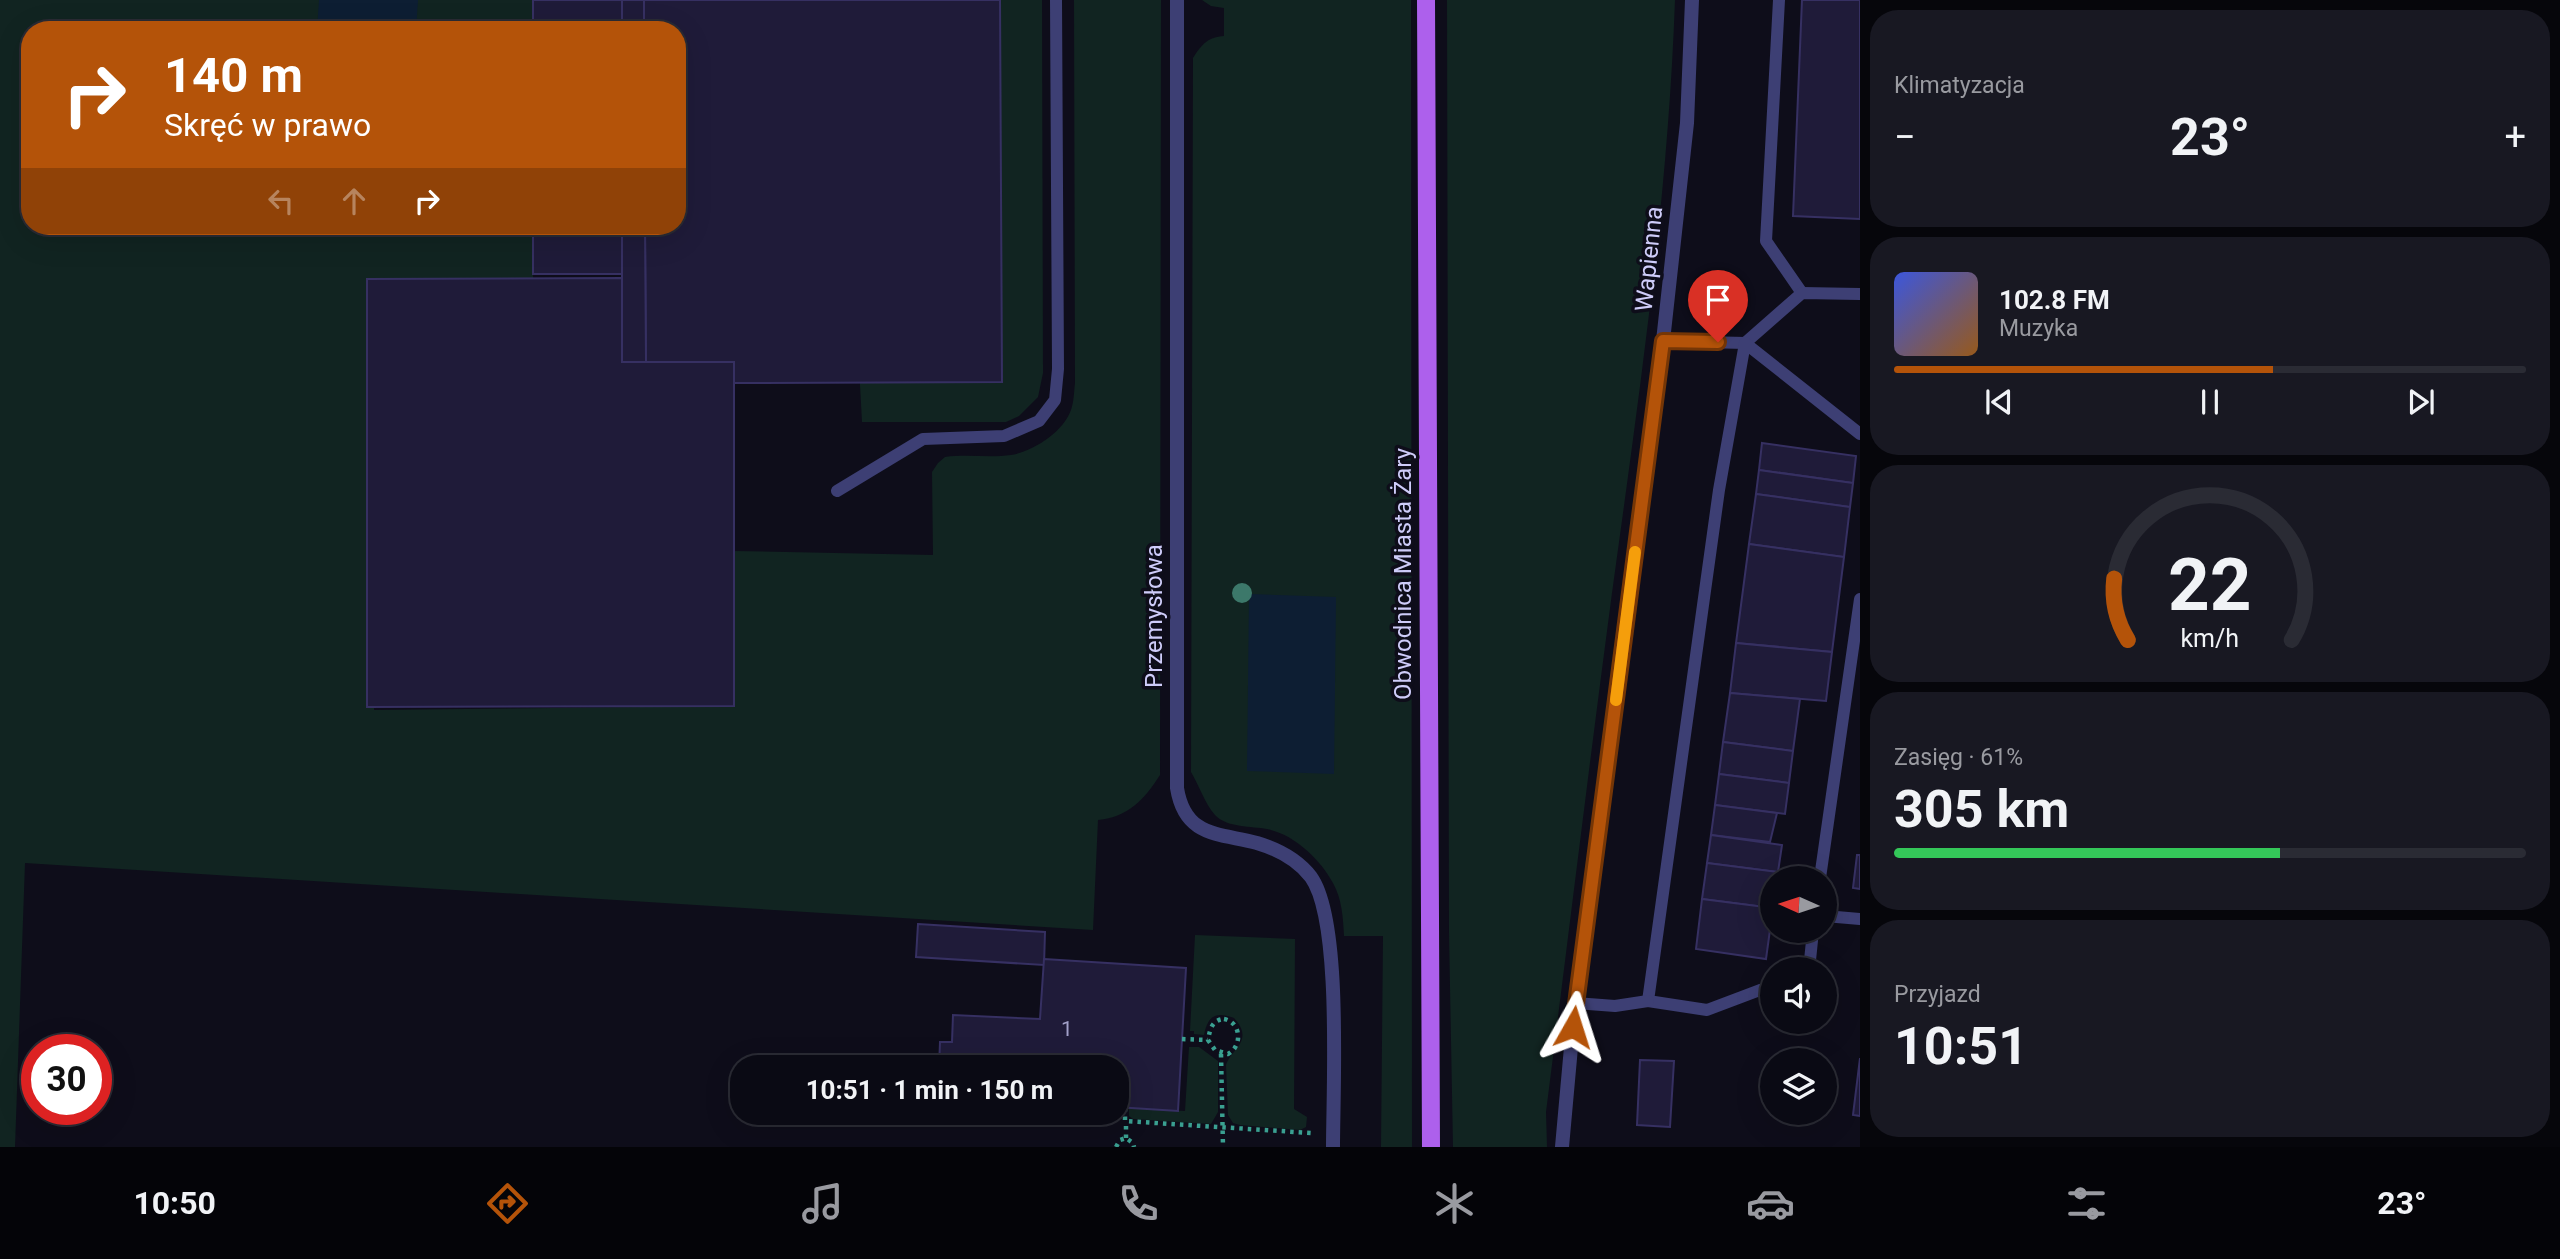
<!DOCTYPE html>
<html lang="pl">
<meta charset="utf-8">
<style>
:root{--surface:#0a0a14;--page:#181822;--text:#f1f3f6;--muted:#999aa0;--line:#2a2b34;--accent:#b45309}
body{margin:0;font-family:Roboto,sans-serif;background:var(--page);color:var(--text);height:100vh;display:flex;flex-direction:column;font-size:26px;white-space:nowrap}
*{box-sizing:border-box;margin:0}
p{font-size:23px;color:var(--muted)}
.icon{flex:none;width:38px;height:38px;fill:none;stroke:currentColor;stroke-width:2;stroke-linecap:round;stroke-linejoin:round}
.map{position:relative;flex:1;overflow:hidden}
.drawer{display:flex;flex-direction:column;gap:10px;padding:10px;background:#06060b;width:700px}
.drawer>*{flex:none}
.hud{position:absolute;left:21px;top:21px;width:665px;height:214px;border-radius:28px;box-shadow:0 7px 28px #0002,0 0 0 2px var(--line);background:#b45309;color:#fff;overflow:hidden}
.needle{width:46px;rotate:273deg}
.fabs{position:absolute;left:1760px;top:866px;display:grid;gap:14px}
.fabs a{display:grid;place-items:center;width:77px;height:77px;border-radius:50%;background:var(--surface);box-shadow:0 7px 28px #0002,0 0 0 2px var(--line);font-size:35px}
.speed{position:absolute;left:21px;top:1034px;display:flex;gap:14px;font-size:35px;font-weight:700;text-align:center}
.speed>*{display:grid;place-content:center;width:91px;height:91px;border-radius:50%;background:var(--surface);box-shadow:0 7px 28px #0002,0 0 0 2px var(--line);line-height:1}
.speed .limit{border:10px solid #d22;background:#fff;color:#111}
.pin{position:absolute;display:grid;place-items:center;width:60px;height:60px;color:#fff;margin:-72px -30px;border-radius:50% 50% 50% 0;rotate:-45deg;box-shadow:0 0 7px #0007}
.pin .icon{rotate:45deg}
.me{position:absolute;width:77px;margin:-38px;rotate:6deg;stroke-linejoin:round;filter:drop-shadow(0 0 5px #0008)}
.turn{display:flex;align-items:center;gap:24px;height:147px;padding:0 28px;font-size:32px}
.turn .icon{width:91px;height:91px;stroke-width:2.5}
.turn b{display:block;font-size:49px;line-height:60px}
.lanes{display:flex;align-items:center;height:66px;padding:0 28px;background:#0003;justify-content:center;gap:35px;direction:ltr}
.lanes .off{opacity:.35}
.big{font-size:52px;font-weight:700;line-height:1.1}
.drawer .card{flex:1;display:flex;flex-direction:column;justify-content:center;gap:10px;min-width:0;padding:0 24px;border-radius:28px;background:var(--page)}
.drawer .dial{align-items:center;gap:0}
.dial svg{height:182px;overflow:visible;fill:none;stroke:var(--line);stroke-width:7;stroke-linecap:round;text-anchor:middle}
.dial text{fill:var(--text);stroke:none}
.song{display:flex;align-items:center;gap:21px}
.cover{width:84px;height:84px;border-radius:10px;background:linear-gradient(135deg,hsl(230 70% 55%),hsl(30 70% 35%))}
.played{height:7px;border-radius:4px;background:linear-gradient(90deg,var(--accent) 60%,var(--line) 60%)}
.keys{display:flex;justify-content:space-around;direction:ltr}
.heat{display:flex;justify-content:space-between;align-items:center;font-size:38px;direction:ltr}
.charge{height:10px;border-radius:5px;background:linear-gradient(90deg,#34c759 61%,var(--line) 0)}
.trip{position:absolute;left:730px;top:1055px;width:399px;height:70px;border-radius:28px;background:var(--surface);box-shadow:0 7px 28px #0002,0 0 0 2px var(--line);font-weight:700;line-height:70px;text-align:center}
.menu{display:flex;height:112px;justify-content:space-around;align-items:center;background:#040408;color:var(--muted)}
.menu .icon{width:49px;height:49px}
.menu .on{color:var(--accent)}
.menu b{font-size:32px;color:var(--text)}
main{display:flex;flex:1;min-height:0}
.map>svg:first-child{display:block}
</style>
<main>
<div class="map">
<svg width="1860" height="1147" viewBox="0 0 1860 1147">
<rect width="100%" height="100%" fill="#0e0d1a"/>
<!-- green -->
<g fill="#112421">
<path d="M0 0H532V30H30V226H533V278L367 279 374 710 733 706V551L933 555 932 472 938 463 945 457C967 454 990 458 1011 455 1034 451 1063 432 1071 410 1074 402 1074 391 1075 383L1074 0H1161L1160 775C1144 800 1128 817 1098 820L1093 930 25 863 15 1147H0Z"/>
<path d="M998 0H1042L1043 373 1038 397 1019 416 1006 422H862L859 366Z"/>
<path d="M1202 0H1411L1412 1147H1381L1383 936H1344C1343 918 1342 899 1333 883 1321 860 1294 834 1267 829 1252 826 1227 828 1215 815 1205 804 1199 785 1191 772L1193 58C1202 44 1208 37 1224 36V8L1211 6Z"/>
<path d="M1447 0H1675C1668 199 1639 396 1612 593 1589 766 1568 939 1546 1112L1547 1147H1453L1449 933Z"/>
<path d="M1195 935 1295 939 1294 1109 1307 1117 1306 1127 1300 1130 1240 1125 1233 1123 1228 1115 1226 1065C1231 1049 1255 1041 1234 1018 1215 1011 1208 1016 1204 1035L1194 1034V1031H1190Z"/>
<path d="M1189 1047H1199L1218 1061V1112L1211 1124 1133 1119 1129 1116V1108L1185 1111Z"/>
</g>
<!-- water -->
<g fill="#0d1e33">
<path d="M319 0H418L416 30H317Z"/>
<path d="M307 226H406L405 236 307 231Z"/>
<path d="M1249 594 1336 597 1334 774 1247 771Z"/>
</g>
<!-- building -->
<g fill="#1f1b39" stroke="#363062" stroke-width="2">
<rect x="533" y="0" width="89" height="30"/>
<rect x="622" y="0" width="22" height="30"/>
<path d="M644 0H1000L1002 382 734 383V362H646L645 226H677V30H644Z"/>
<path d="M1802 0H1860V219L1793 216Z"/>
<rect x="533" y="226" width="89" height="48"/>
<path d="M622 226H645L646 362H622Z"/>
<path d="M622 278V362H734V706L367 707V279Z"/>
<path d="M1762 443 1856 456 1853 483 1759 470Z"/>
<path d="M1759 470 1853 483 1850 507 1756 494Z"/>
<path d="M1756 494 1850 507 1844 557 1749 544Z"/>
<path d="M1749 544 1844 557 1832 652 1736 643Z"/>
<path d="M1736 643 1832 652 1826 701 1730 693Z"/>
<path d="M1730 693 1800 699 1793 751 1723 742Z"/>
<path d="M1723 742 1793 751 1789 783 1719 774Z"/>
<path d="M1719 774 1789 783 1785 814 1715 805Z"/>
<path d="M1715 805 1777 813 1770 842 1711 835Z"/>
<path d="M1711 835 1782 845 1778 872 1707 863Z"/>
<path d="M1857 855H1860V889L1853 888Z"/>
<path d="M1707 863 1778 872 1777 878H1773V908L1702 899Z"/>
<path d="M1702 899 1773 908 1766 959 1696 949Z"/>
<path d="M918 924 1045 932 1044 965 916 957Z"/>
<path d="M1044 959 1186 968 1178 1111 1116 1107V1068H939L940 1042H952L953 1015 1040 1019Z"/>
<path d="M1860 1058V1116L1853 1115Z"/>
<path d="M1640 1060 1674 1061 1670 1127 1637 1125Z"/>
</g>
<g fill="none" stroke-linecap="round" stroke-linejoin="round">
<!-- path -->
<g stroke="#3aa091" stroke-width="4.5" stroke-dasharray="3.5 5" stroke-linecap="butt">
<path d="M1224 1019C1241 1022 1243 1046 1228 1054L1215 1050 1208 1040C1210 1029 1212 1020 1224 1019Z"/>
<path d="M1182 1039 1208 1040"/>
<path d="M1221 1054 1223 1147"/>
<path d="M1125 1108V1121L1311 1133"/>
<path d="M1126 1138V1122"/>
<path d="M1116 1147 1120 1140 1126 1138 1133 1143 1134 1147"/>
</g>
<!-- service -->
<g stroke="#3d3f74" stroke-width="12">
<path d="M1779 0 1766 241 1802 293"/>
<path d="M1663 341 1745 343 1802 293 1860 294"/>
<path d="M837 491 923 439 1004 436 1039 421 1055 400 1058 369 1056 0"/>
<path d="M1820 878 1860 599"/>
<path d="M1825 916 1860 919"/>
<path d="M1809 970 1813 931"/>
<path d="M1773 988 1760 990 1707 1010 1648 1001 1719 490 1745 343 1860 434"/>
<path d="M1575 1003 1615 1006 1648 1001"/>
</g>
<!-- minor -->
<g stroke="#3d3f74" stroke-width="14">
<path d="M1177 0V788C1185 838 1220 833 1257 843 1277 849 1298 860 1311 877 1342 920 1333 1089 1333 1147"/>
<path d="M1562 1147 1575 1003 1663 341 1687 123 1692 0"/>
</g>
<!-- primary -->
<path stroke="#ad60ec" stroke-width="18" d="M1426 0 1431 1147"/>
</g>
<!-- trees -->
<circle fill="#3c786a" cx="1242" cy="593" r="10"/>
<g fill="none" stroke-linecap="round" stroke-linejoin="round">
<defs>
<path id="route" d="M1573 1027 1663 341 1718 342"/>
</defs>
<!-- route casing -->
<use href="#route" stroke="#753606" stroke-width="18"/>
<!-- route -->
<use href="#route" stroke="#b45309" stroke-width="12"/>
<!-- slow -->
<path stroke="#f59e0b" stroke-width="12" d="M1616 700 1635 552"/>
</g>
<g text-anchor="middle" stroke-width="7" stroke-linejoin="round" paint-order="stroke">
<!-- number labels -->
<g font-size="21" fill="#a2a0c9">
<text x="1067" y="1036">1</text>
</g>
<!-- street labels -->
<g font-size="24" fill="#ceccf9" stroke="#0e0d1a">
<text transform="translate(1649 259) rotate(-84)" y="8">Wapienna</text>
<text transform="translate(1403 574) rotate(-90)" y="8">Obwodnica Miasta Żary</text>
<text transform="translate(1154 616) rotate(-90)" y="8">Przemysłowa</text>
</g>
</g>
</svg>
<div class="fabs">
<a><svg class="needle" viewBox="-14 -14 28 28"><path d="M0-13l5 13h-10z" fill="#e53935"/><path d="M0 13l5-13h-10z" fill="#999aa0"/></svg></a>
<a><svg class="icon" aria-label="sound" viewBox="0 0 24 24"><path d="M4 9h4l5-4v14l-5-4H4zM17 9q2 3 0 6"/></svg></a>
<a><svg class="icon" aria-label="layers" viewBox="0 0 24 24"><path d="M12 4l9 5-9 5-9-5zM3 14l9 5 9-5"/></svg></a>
</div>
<div class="speed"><div class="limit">30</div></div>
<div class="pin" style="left:1718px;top:342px;background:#d93025"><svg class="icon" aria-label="arrive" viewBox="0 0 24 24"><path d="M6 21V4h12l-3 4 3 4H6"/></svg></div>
<svg class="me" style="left:1573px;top:1027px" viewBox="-20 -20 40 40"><path d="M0-17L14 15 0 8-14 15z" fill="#b45309" stroke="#fff" stroke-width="4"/></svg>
<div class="trip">10:51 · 1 min · 150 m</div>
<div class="hud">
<div class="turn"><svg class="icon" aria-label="right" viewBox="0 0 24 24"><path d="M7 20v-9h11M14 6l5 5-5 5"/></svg><div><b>140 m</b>Skręć w prawo</div></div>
<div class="lanes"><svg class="icon off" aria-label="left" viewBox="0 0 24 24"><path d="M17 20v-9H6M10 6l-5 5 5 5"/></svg><svg class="icon off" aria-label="ahead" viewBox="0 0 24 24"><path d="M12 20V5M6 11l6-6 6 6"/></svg><svg class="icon" aria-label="right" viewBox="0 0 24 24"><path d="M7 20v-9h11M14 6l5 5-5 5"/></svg></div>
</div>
</div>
<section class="drawer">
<div class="card"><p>Klimatyzacja</p>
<div class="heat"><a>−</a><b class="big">23°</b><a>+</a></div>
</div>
<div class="card">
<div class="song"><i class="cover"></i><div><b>102.8 FM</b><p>Muzyka</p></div></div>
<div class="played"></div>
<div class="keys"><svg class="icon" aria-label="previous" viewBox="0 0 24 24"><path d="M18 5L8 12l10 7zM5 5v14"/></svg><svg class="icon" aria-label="pause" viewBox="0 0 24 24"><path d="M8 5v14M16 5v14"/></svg><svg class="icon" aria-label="next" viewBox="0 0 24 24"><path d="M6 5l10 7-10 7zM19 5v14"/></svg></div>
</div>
<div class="card dial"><svg viewBox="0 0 100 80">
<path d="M14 69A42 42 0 1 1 86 69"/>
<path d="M14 69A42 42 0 0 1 8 42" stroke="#b45309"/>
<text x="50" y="56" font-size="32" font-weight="700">22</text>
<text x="50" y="72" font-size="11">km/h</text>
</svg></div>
<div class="card"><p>Zasięg · 61%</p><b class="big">305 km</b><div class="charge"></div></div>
<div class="card"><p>Przyjazd</p><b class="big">10:51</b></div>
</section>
</main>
<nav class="menu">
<b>10:50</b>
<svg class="icon on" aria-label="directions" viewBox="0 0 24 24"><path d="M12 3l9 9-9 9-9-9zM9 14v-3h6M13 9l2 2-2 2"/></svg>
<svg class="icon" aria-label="music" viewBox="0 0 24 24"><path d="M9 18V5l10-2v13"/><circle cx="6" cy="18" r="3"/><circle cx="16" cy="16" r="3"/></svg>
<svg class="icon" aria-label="phone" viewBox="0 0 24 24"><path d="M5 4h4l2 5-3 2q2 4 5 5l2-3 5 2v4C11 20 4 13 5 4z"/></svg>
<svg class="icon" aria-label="climate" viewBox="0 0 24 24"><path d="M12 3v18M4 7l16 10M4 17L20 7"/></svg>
<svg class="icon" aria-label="car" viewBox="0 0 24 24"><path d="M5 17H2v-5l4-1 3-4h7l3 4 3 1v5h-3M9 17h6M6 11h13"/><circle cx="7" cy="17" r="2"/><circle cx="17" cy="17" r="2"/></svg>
<svg class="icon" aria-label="filters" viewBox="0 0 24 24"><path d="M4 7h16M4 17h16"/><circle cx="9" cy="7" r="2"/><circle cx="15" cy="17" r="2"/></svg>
<b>23°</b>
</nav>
